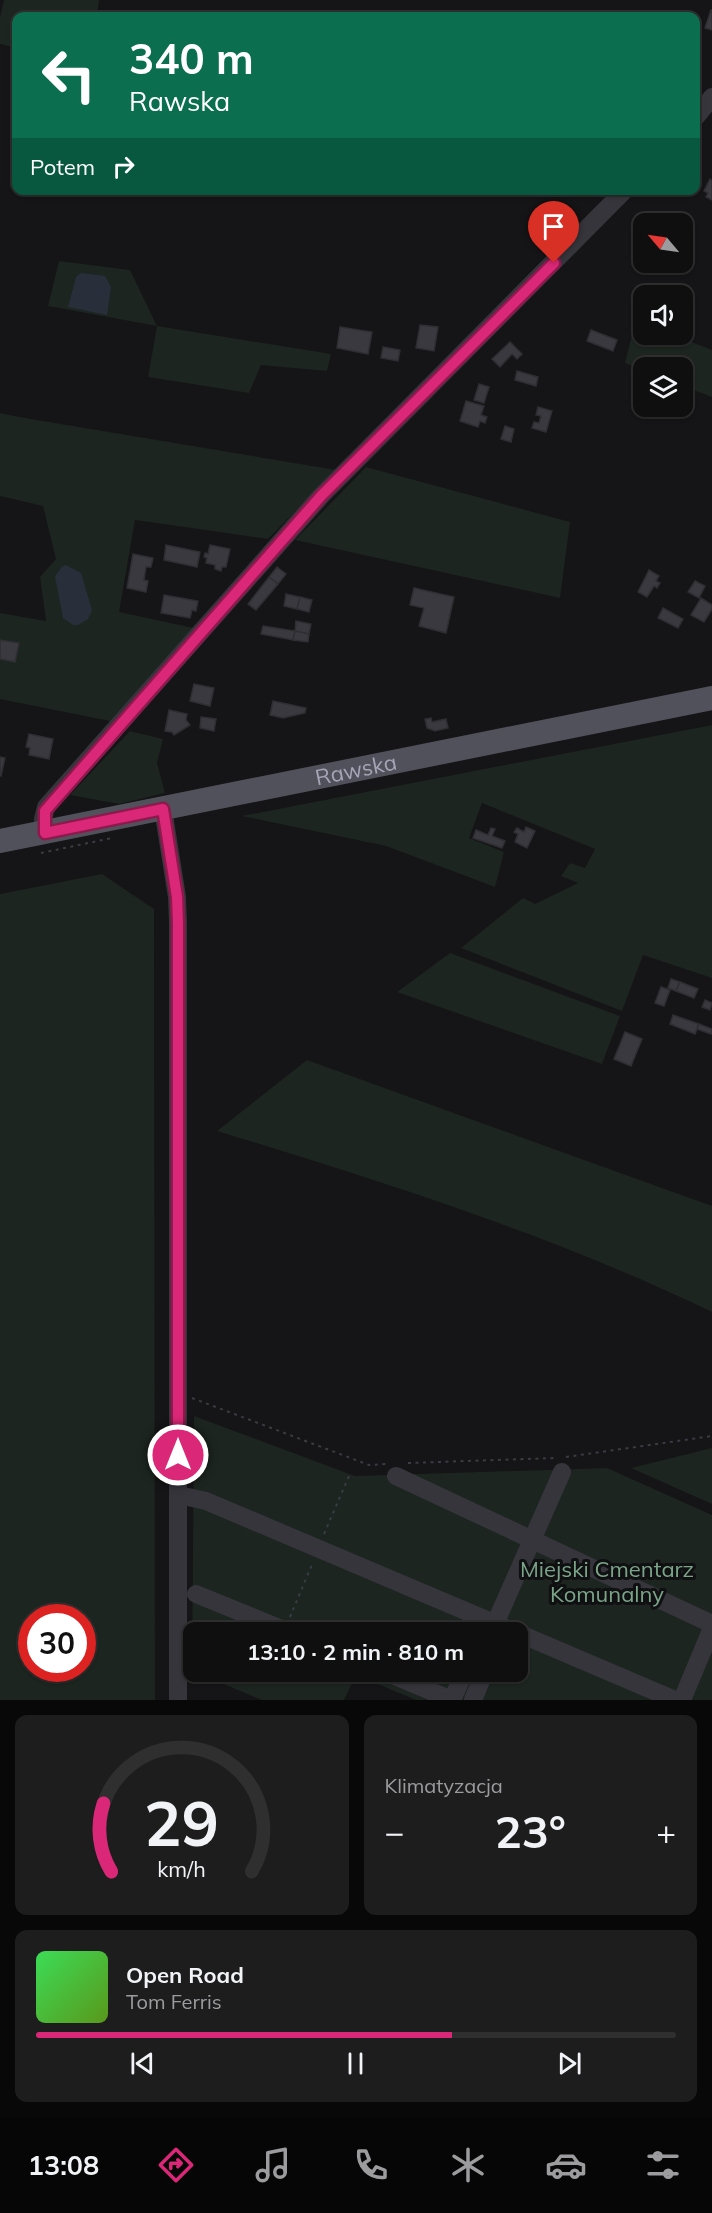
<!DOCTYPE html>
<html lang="pl">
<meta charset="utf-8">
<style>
:root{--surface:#100f10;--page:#1e1d1e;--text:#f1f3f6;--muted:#9c9c9f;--line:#302f30;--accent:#db2777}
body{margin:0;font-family:Mulish,sans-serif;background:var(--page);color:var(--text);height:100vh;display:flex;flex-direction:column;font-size:22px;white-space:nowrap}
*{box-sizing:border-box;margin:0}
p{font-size:20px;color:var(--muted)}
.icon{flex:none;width:33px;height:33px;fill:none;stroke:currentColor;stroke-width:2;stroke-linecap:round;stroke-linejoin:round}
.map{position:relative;height:1700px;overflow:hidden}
.drawer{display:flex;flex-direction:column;gap:15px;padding:15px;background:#090809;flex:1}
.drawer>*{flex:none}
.hud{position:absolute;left:12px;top:12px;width:688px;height:183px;border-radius:12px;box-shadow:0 2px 4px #0004,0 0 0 2px var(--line);background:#0b6e4f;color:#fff;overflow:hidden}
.needle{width:39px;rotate:299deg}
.buttons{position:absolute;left:633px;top:213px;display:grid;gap:12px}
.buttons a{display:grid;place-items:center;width:60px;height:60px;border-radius:12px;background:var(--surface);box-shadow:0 2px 4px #0004,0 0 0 2px var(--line);font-size:30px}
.speed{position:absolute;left:18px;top:1604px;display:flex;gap:12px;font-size:30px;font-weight:700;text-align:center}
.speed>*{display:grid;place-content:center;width:78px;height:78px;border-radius:50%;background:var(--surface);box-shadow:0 2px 4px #0004,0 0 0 2px var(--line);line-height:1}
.speed .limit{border:9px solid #d22;background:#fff;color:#111}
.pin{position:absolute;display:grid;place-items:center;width:51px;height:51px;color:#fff;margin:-62px -26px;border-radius:50% 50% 50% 0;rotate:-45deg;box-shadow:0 0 6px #0007}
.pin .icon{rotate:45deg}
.me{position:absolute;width:66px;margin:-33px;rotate:0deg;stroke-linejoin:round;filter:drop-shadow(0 0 4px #0008)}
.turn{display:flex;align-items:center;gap:21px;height:126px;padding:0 18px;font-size:27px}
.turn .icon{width:78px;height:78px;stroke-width:2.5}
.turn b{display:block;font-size:42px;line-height:51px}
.then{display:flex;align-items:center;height:57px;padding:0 18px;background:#0003;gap:12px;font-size:22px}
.big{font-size:45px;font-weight:700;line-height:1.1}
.drawer .widget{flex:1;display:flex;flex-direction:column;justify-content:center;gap:9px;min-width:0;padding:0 21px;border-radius:12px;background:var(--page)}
.drawer .dial{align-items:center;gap:0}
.dial svg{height:156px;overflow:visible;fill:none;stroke:var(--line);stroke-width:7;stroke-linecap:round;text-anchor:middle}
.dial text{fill:var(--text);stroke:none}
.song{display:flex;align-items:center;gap:18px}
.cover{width:72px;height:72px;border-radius:9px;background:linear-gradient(135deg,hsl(130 70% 55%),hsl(90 70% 35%))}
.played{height:6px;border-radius:3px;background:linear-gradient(90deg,var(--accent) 65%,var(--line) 65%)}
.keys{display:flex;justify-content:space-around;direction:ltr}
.heat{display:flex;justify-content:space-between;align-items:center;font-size:33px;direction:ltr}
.drawer .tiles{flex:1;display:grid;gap:15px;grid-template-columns:1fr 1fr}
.widget:last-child{grid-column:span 2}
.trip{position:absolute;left:183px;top:1622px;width:345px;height:60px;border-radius:12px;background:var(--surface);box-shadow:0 2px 4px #0004,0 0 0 2px var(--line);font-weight:700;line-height:60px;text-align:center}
.dock{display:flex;height:96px;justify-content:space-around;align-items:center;background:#060606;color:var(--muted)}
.dock .icon{width:42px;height:42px}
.dock .current{color:var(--accent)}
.dock b{font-size:27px;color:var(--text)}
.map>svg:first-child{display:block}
</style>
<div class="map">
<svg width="712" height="1700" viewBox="0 0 712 1700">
<rect width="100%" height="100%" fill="#151416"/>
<!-- green -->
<g fill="#1c251f" fill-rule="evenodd">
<path d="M4 0H99L97 16H16V48L0 44V17Z"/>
<path d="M59 261 130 270 157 326 331 354 327 371 261 365 249 393 148 377 157 326 48 306Z"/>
<path d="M636 319 643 322 644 334 674 335 712 350V397L683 386 682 368H644L643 370 625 363Z"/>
<path d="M0 413 19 417 336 470 268 539 135 520 119 612 194 628 110 721 0 699V613L46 621 40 577 56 559 43 506 0 496Z"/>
<path d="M366 467 570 522 560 598 295 540Z"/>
<path d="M712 725V978L643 955 622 1011 461 948 523 898 535 904 578 883 561 876 570 863 585 868 595 849 482 803 469 838 504 852 495 887 386 846 242 816Z"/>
<path d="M130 731 163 739 157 763 165 793 119 804 70 795Z"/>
<path d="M102 874 154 909 155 1700H0V894ZM32 1617H82V1668H32Z"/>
<path d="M450 953 620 1016 602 1064 397 992Z"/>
<path d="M307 1060 712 1206V1312C554 1236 384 1182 217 1131Z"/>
<path d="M194 1416 355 1476 607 1468 712 1515V1700H416L356 1675 344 1700H262L192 1671ZM194 1632H518V1671H194Z"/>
<path d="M712 1448V1504L631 1468Z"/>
</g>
<!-- water -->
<g fill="#292e3b">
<path d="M81 273 105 276 111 287 107 315 68 307 76 277Z"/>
<path d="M66 565 81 573 92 610 88 619 78 625H73L63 618 55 576 62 567Z"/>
</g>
<!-- building -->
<g fill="#3a393f" stroke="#2f2e33" stroke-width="1.5">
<path d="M711 10H712V30L705 28Z"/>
<path d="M710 179 712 181V200L706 197 708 193 704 191Z"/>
<path d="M682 224 690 227 682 242Z"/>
<path d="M420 325 438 327 434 351 416 348Z"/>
<path d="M340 327 372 332 368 354 337 348Z"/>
<path d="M591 330 617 340 613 351 587 341Z"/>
<path d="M510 342 522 354 517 359 512 354 500 367 492 359Z"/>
<path d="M383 347 400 350 398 361 381 358Z"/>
<path d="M517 371 538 377 536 386 515 380Z"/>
<path d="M479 384 489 387 484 403 474 400Z"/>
<path d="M466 401 484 406 481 415 487 417 485 423 480 421 478 427 460 421Z"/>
<path d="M538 407 552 411 546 432 532 428 534 422 539 423 541 416 536 415Z"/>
<path d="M505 426 514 429 511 442 501 439Z"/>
<path d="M166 545 200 552 197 567 164 560Z"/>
<path d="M210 545 230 549 226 567H222L221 571 215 569V565L206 563 207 558 204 557 205 553 208 554Z"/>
<path d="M133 554 153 558 151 567H146L144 580 148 581 146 592 127 588Z"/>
<path d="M277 567 286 574 278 584 269 577Z"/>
<path d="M649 570 659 576 656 581 660 583 657 588 654 586 647 597 638 592Z"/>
<path d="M269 577 278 584 256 610 248 604Z"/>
<path d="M695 581 705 586 699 598 688 592Z"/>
<path d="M414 588 454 597 446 633 419 626 424 608 410 605Z"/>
<path d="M286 594 300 597 297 609 284 606Z"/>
<path d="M164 595 198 601 196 611 192 610 190 618 161 613Z"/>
<path d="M300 597 312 600 309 612 297 609Z"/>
<path d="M701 598 712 605V609L704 622 691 615Z"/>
<path d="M663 608 683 619 678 628 658 618Z"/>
<path d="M296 621 311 624 309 634 295 631Z"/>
<path d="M263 626 295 631 293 640 261 634Z"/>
<path d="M295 631 309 634 308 642 293 640Z"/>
<path d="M0 640 19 643 15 662 0 659Z"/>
<path d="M194 684 214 688 210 706 190 701Z"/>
<path d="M273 701 306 708 305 713 283 718 270 715Z"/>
<path d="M169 710 187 714 186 720 190 725 174 735 172 732 165 731Z"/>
<path d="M201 717 216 719 214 731 200 728Z"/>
<path d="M431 718 432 722 446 719 448 728 435 731 427 728 425 719Z"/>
<path d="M29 734 53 739 49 759 29 755 30 748 26 747Z"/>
<path d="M0 757 5 758 1 776H0Z"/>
<path d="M526 827 535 831 527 848 515 842 518 834 514 832 517 828 524 832Z"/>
<path d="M491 828 495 829 492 836 505 841 502 848 473 838 476 830 488 835Z"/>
<path d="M671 979 680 982 676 991 668 988Z"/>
<path d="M680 982 698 989 694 998 676 991Z"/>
<path d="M661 987 670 990 664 1006 655 1003Z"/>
<path d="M705 1000 712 1003 710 1010 702 1007Z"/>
<path d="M673 1015 699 1024 695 1034 670 1024Z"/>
<path d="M699 1024 712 1029 711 1034 697 1029Z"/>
<path d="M625 1032 642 1039 631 1066 614 1059Z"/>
</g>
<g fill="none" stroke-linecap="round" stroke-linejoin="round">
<!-- path -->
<g stroke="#3b3b43" stroke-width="2" stroke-dasharray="3 4.5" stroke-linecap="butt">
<path d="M41 853 112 838"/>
<path d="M192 1398 369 1465 387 1464"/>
<path d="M566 1457 712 1436"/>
<path d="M408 1463 555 1458"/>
<path d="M324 1534 349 1476"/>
<path d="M290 1617 313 1562"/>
</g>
<!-- minor -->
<g stroke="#36353c" stroke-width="18">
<path d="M696 117 712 97"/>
<path d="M163 809 177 897 178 923V1700"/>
<path d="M45 833 43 819 46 807 321 496 625 190"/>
<path d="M396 1476 712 1624"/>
<path d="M188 1497 206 1501 515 1632"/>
<path d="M196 1594 289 1632"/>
<path d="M495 1624 562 1472"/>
<path d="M518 1633 675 1700"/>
<path d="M383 1671 452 1700"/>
<path d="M452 1700 465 1671"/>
<path d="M473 1700 485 1671"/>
<path d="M682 1700 712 1628"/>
</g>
<!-- major -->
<path stroke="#51515b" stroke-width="24" id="s1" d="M0 841 712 698"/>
</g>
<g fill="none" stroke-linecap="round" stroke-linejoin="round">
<defs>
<path id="route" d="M178 1455V923L177 897 163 809 45 833V811L321 496 554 263"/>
</defs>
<!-- route casing -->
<use href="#route" stroke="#8e194d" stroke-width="15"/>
<!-- route -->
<use href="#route" stroke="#db2777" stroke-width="10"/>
</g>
<g text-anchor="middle" stroke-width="6" stroke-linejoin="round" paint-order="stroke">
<!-- street labels -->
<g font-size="22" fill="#a5a5b8" stroke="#100f11">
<text dy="8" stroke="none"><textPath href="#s1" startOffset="363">Rawska</textPath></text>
</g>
<!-- park labels -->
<g font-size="22" fill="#7aa589" stroke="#100f11">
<text x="607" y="1577">Miejski Cmentarz<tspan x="607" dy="25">Komunalny</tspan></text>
</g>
</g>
</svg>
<div class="buttons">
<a><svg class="needle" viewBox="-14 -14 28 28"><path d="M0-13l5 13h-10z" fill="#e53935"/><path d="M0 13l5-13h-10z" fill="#9c9c9f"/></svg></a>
<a><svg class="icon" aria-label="sound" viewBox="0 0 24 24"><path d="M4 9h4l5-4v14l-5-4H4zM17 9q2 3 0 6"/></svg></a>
<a><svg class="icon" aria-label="layers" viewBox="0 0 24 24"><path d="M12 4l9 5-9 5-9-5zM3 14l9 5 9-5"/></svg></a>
</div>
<div class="speed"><div class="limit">30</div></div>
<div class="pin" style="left:554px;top:263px;background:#d93025"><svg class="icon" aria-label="arrive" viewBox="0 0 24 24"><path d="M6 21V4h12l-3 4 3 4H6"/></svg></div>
<svg class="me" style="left:178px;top:1455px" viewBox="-20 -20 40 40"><circle r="17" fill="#db2777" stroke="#fff" stroke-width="3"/><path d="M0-11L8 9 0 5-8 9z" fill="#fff"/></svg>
<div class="trip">13:10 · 2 min · 810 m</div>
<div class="hud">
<div class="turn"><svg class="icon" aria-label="left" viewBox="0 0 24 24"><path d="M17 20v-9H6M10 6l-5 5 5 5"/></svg><div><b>340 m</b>Rawska</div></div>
<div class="then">Potem<svg class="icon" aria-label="right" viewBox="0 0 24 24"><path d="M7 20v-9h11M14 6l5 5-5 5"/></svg></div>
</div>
</div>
<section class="drawer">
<div class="tiles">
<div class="widget dial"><svg viewBox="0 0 100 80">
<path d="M14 69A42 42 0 1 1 86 69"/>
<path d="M14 69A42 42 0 0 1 10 34" stroke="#db2777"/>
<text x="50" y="56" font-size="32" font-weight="700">29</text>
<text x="50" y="72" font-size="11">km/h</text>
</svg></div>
<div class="widget"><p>Klimatyzacja</p>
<div class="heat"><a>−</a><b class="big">23°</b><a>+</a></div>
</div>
<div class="widget">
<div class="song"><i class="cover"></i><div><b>Open Road</b><p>Tom Ferris</p></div></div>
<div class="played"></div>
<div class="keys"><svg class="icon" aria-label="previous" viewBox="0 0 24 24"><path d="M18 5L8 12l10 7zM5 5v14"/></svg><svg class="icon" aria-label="pause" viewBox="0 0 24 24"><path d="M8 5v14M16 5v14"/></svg><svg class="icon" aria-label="next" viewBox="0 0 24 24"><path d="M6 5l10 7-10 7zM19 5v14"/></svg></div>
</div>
</div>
</section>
<nav class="dock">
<b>13:08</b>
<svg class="icon current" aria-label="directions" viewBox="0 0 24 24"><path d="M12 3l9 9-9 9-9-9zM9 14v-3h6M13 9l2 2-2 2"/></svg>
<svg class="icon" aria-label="music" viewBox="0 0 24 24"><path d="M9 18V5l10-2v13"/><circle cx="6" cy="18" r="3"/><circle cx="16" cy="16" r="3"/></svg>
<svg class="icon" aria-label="phone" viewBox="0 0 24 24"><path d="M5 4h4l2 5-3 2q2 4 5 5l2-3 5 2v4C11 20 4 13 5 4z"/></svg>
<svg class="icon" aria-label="climate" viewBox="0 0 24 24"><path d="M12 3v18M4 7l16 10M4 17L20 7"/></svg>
<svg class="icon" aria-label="car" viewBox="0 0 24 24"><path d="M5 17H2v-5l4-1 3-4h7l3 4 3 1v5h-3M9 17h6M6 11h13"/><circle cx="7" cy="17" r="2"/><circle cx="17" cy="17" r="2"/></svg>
<svg class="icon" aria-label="filters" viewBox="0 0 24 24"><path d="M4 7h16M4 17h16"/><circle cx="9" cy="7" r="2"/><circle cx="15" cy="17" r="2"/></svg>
</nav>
